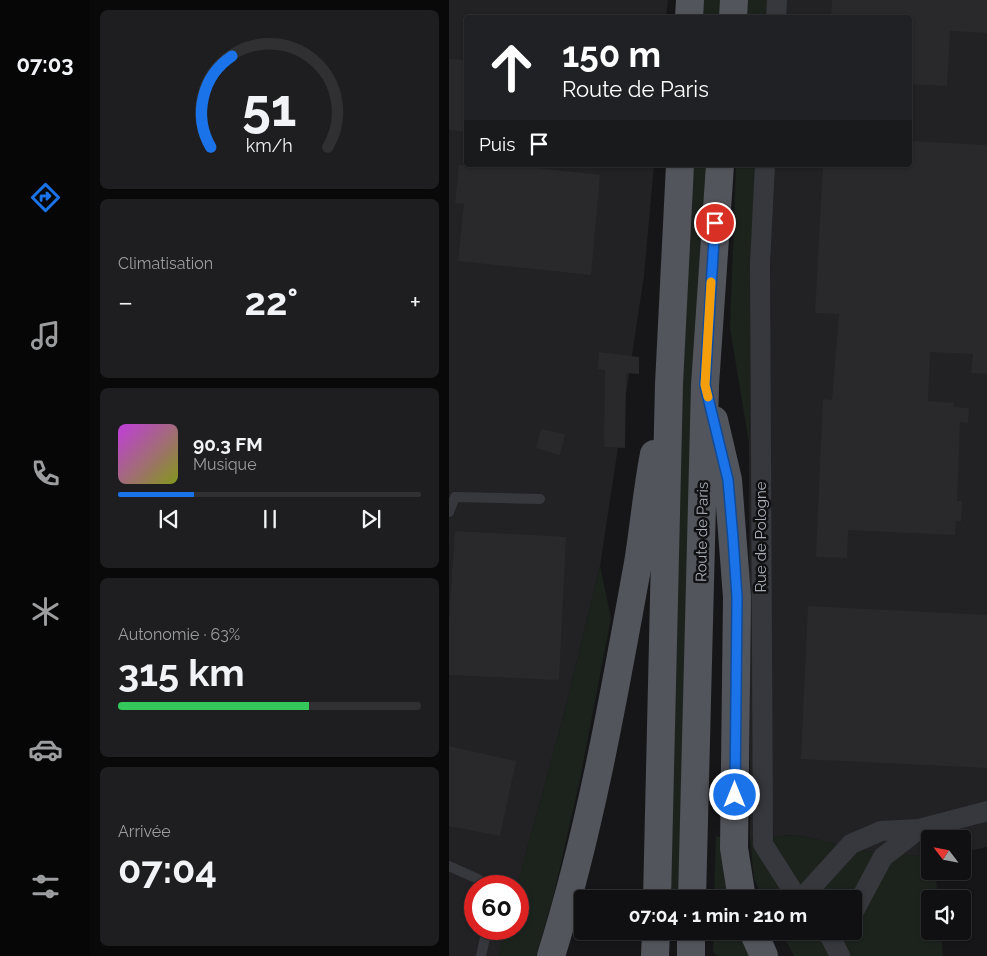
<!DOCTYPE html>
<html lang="fr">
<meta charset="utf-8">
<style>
:root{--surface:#101012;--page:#1e1e20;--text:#f1f3f6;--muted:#9c9d9f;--line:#303032;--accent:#1a73e8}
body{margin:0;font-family:Raleway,sans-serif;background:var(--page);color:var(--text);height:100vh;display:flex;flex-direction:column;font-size:19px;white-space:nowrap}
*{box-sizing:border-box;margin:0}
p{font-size:16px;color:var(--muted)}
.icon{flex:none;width:28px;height:28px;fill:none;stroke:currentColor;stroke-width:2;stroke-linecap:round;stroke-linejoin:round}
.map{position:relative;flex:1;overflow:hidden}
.panel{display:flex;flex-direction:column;gap:10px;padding:10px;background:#09090a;width:359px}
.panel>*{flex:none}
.hud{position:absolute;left:15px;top:15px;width:448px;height:152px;border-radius:5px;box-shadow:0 1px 4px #0004,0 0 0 1px var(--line);background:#202124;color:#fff;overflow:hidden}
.needle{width:32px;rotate:302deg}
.buttons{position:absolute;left:472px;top:830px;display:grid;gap:10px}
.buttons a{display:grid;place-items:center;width:50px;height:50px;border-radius:5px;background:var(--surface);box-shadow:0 1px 4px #0004,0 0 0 1px var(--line);font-size:25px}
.speed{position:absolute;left:15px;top:875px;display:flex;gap:10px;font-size:25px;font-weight:700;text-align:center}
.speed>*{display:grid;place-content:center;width:65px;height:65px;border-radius:50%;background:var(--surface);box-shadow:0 1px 4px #0004,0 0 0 1px var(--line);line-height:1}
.speed .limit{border:8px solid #d22;background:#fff;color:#111}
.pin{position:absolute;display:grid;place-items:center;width:42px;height:42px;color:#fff;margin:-21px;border:2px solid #fff;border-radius:50%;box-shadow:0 1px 5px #0007}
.me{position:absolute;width:55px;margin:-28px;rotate:0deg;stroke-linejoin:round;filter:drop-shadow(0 0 4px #0008)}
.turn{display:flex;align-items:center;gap:18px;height:105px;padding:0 15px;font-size:22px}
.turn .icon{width:65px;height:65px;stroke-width:2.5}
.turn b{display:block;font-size:35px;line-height:42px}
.then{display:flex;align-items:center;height:48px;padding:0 15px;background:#0003;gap:10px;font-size:19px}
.big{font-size:38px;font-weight:700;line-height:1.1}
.panel .widget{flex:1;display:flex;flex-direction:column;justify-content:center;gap:8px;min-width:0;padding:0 18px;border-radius:8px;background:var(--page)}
.panel .dial{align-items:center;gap:0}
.dial svg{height:130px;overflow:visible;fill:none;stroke:var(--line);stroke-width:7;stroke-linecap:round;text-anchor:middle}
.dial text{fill:var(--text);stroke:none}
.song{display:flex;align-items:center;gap:15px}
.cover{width:60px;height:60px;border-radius:8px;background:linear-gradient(135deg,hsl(290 70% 55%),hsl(70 70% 35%))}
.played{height:5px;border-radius:2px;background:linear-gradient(90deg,var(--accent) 25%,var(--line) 25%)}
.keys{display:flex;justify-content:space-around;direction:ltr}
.heat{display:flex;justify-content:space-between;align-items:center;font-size:28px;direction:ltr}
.charge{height:8px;border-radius:4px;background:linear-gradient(90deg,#34c759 63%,var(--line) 0)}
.trip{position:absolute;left:125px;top:890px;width:288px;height:50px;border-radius:5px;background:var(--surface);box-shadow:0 1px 4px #0004,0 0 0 1px var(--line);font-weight:700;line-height:50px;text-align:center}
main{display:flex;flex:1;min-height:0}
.tab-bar{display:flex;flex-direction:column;width:90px;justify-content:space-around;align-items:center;background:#060607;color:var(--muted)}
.tab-bar .icon{width:35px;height:35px}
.tab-bar .selected{color:var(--accent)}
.tab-bar b{font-size:22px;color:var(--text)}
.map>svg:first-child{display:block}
</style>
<main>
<nav class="tab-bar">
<b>07:03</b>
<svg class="icon selected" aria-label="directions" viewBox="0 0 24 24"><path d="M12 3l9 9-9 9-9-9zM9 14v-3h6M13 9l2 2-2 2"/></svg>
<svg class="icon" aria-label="music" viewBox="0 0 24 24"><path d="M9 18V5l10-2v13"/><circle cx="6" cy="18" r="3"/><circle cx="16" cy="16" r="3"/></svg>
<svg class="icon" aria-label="phone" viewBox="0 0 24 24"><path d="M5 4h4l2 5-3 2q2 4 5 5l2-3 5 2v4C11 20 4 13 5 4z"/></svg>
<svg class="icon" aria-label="climate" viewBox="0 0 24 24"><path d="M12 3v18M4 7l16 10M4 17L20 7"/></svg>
<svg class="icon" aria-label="car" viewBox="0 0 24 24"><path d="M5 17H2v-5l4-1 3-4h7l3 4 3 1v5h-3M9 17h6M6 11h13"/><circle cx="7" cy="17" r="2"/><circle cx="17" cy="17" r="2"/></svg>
<svg class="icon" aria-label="filters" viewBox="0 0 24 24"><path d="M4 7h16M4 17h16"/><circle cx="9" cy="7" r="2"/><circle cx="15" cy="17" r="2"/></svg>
</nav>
<section class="panel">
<div class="widget dial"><svg viewBox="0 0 100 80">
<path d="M14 69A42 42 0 1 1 86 69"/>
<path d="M14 69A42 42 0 0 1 27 13" stroke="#1a73e8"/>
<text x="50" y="56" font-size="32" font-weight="700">51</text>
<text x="50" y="72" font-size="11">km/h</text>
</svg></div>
<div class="widget"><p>Climatisation</p>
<div class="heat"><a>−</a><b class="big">22°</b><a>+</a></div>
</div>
<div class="widget">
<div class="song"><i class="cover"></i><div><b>90.3 FM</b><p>Musique</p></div></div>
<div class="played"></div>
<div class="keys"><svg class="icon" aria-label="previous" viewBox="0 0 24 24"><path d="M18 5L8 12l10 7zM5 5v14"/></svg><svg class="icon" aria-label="pause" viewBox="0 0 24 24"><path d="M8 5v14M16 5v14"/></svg><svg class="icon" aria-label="next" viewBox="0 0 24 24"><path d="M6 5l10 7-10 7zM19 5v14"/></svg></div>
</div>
<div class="widget"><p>Autonomie · 63%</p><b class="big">315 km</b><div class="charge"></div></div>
<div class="widget"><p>Arrivée</p><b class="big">07:04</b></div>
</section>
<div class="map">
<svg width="539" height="956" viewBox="0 0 539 956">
<rect width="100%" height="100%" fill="#161618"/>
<!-- built -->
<g fill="#222225">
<path d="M0 0H219L217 17 18 18V165H205L195 276 151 566 115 714 68 886H26V929H56L49 956H0Z"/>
<path d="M320 0H538V847L514 852V839H481V857L417 851 348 835 301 838 300 443 310 165H460V18L319 17Z"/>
</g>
<!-- green -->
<g fill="#1c231d">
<path d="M252 0H275L273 17 251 18Z"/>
<path d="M299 0H320L319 17 297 18Z"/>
<path d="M241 165H260L233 899H214Z"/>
<path d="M287 165H310L300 443 281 328Z"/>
<path d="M151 566 162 618 130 784 103 902 87 956H49L56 929H69L68 886 115 714Z"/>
<path d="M348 835 417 851 481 857V871H486L489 899H481V931H492L494 956H345L332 931H404V899H315L305 879 301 838Z"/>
<path d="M267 836 274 838 284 899H265Z"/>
<path d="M265 931H296L308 956H269L264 952Z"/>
</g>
<!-- building -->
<g fill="#29292c">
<path d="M383 0H539V33L501 31 498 86 460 84V18H382Z"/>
<path d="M0 59 18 60V132L0 130Z"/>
<path d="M460 141 539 145V374L522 373 524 354 481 352 479 401 505 403 504 407 520 408 519 423 511 422 508 501H513L512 521H507L506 535 399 530 398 558 367 557 374 399 383 400 390 314 366 313 374 165H460Z"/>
<path d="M10 165H62L151 175 142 275 9 261 15 204 6 203Z"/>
<path d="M150 352 190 357V374L177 373 176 448 155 447 156 370 149 369Z"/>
<path d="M92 429 116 434 111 455 87 448Z"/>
<path d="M6 531 117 537 110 680 0 675V621Z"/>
<path d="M359 606 539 615V768L352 759Z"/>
<path d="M0 746 67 761 51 836 0 826Z"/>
</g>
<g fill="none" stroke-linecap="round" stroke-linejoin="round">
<!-- service -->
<g stroke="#37383d" stroke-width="10">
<path d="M0 512 6 497 91 499"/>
<path d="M0 866 29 879 36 886"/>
<path d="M32 956 38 929"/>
</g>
<!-- minor -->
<g stroke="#37383d" stroke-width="20">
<path d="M327 18 328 0"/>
<path d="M316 165 311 263 314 844 349 899"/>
<path d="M352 899 402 844 432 831 470 829 539 811"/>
<path d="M404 913 434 857 470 829"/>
<path d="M376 931 382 938 391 956"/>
</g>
<!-- primary -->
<g stroke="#53555c" stroke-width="28">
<path d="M240 18 241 0"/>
<path d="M284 18 285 0"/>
<path d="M265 420 279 480 288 597 285 848 293 899"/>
<path d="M208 899 220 384 231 165"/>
<path d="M243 899 256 385 271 165"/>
<path d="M304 931 315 956"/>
<path d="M102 956C142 828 165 695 189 563 195 526 198 490 205 454"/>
<path d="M206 956 207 931"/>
<path d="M242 956V931"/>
</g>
</g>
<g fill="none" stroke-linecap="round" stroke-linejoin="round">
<defs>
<path id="route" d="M266 223 256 385 279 480 284 538 288 597 286 795"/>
</defs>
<!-- route casing -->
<use href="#route" stroke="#114b97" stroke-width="12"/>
<!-- route -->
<use href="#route" stroke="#1a73e8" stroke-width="9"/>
<!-- slow -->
<path stroke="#f59e0b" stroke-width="9" d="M259 397 256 385 262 282"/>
</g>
<g text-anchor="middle" stroke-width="5" stroke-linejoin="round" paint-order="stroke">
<!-- street labels -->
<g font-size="15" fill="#a8adb8" stroke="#111113">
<text transform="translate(253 532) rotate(-89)" y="5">Route de Paris</text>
<text transform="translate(312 537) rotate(-90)" y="5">Rue de Pologne</text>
</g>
</g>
</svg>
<div class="buttons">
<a><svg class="needle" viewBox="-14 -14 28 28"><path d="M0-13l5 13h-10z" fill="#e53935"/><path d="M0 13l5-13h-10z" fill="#9c9d9f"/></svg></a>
<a><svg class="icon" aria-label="sound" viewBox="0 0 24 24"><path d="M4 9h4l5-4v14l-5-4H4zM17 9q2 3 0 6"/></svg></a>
</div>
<div class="speed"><div class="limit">60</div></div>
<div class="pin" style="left:266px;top:223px;background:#d93025"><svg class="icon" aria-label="arrive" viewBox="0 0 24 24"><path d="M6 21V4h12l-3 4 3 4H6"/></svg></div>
<svg class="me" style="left:286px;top:795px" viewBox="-20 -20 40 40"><circle r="17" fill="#1a73e8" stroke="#fff" stroke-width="3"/><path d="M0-11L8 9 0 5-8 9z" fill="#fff"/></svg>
<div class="trip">07:04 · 1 min · 210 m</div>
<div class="hud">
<div class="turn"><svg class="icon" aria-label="ahead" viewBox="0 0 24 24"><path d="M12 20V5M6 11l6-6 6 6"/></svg><div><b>150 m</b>Route de Paris</div></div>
<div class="then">Puis<svg class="icon" aria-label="arrive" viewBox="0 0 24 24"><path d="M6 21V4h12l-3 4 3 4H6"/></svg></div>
</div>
</div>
</main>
